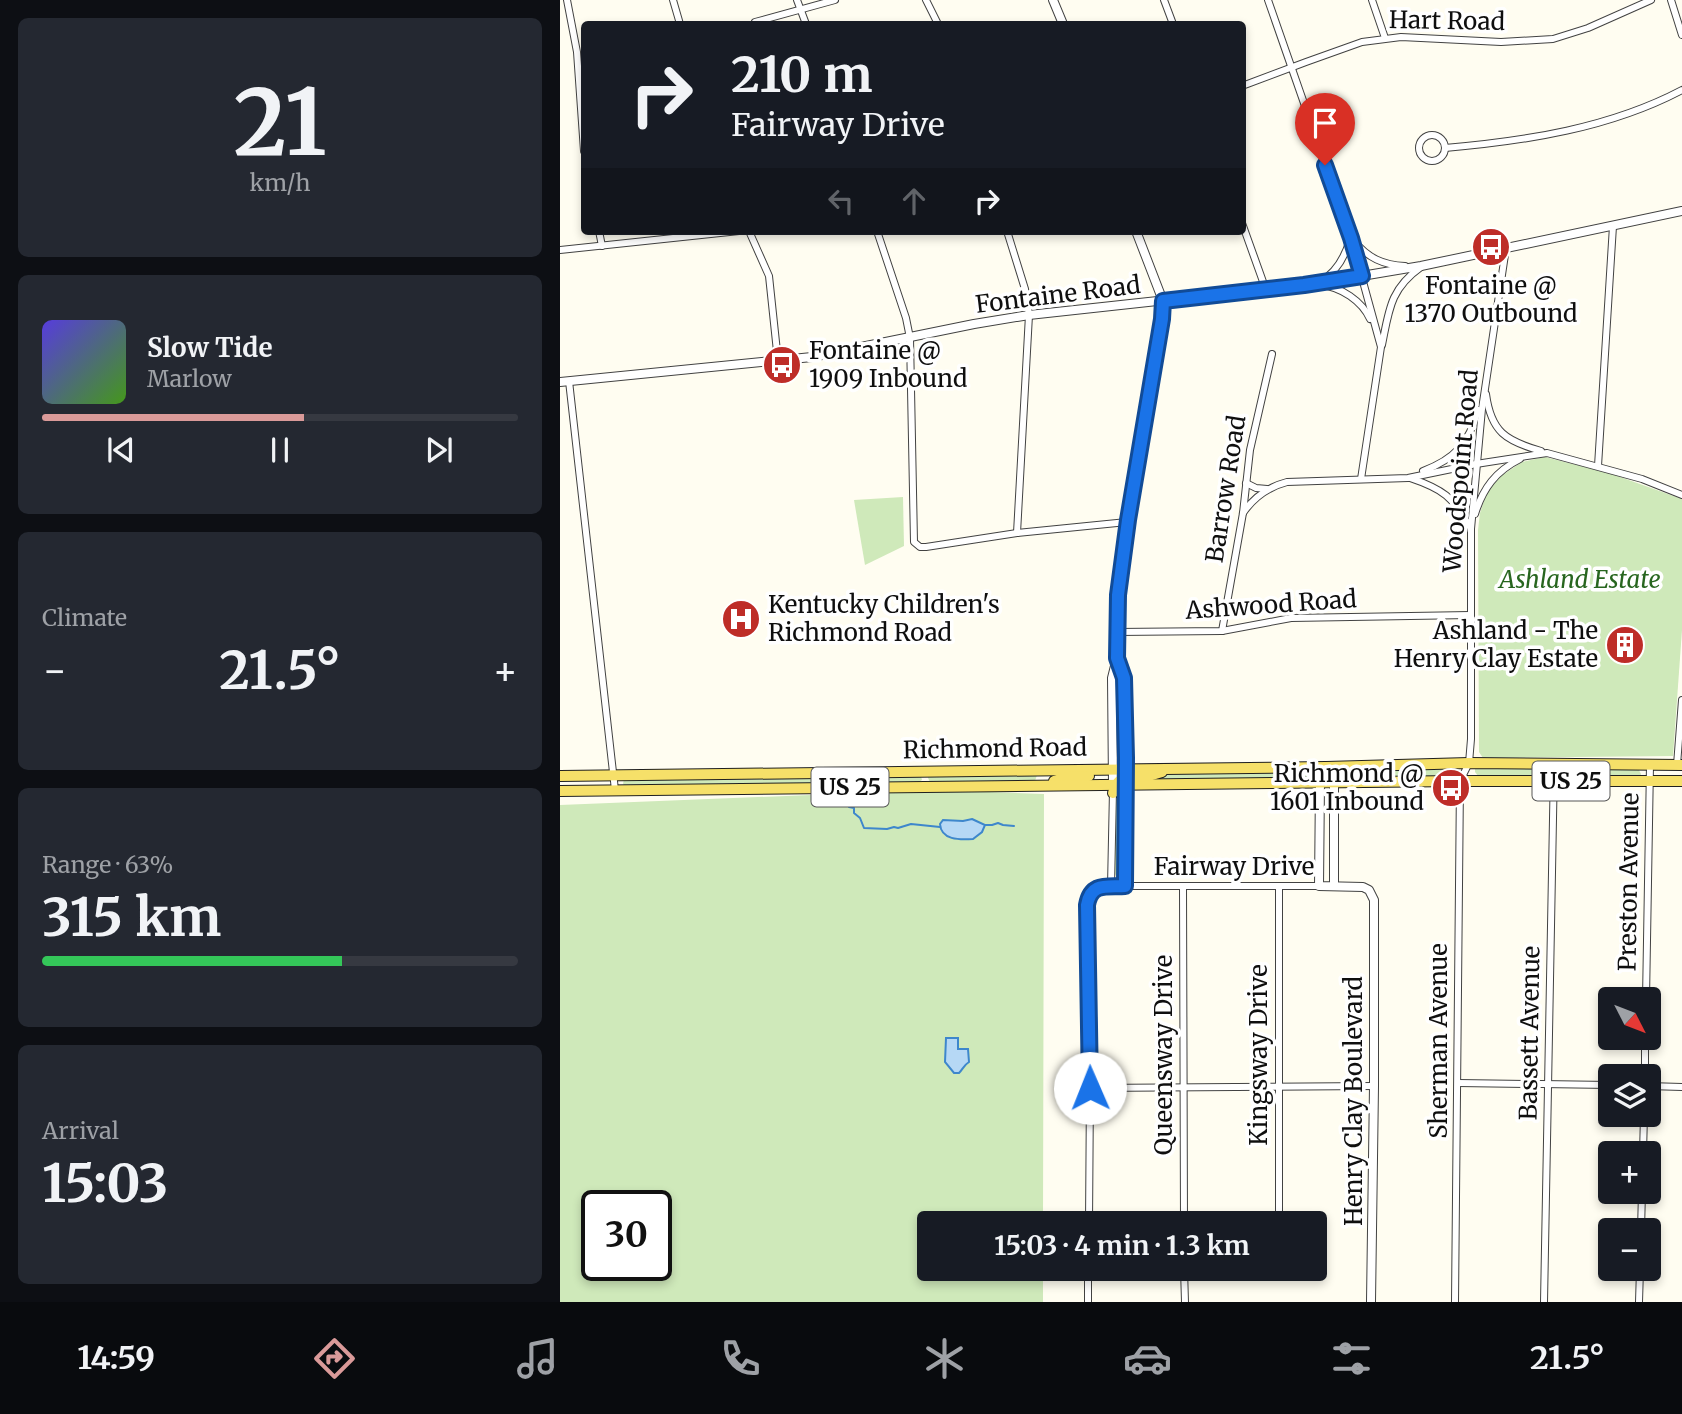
<!DOCTYPE html>
<meta charset="utf-8">
<style>
:root{--surface:#171b24;--page:#242831;--text:#f1f3f6;--muted:#9ea1a6;--line:#363941;--accent:#da9a99}
body{margin:0;font-family:Merriweather,serif;background:var(--page);color:var(--text);height:100vh;display:flex;flex-direction:column;font-size:26px;white-space:nowrap}
*{box-sizing:border-box;margin:0}
p{font-size:23px;color:var(--muted)}
.icon{flex:none;width:38px;height:38px;fill:none;stroke:currentColor;stroke-width:2;stroke-linecap:round;stroke-linejoin:round}
.map{position:relative;flex:1;overflow:hidden}
.drawer{display:flex;flex-direction:column;gap:18px;padding:18px;background:#0d0f14;width:560px}
.drawer>*{flex:none}
.banner{position:absolute;left:21px;top:21px;width:665px;height:214px;border-radius:7px;box-shadow:0 4px 10px #0003;background:#171b24;color:var(--text);overflow:hidden}
.needle{width:46px;rotate:132deg}
.controls{position:absolute;left:1038px;top:987px;display:grid;gap:14px}
.controls a{display:grid;place-items:center;width:63px;height:63px;border-radius:7px;background:var(--surface);box-shadow:0 4px 10px #0003;font-size:35px}
.speed{position:absolute;left:21px;top:1190px;display:flex;gap:14px;font-size:35px;font-weight:700;text-align:center}
.speed>*{display:grid;place-content:center;width:91px;height:91px;border-radius:50%;background:var(--surface);box-shadow:0 4px 10px #0003;line-height:1}
.speed .limit{border:4px solid #111;border-radius:10px;background:#fff;color:#111}
.pin{position:absolute;display:grid;place-items:center;width:60px;height:60px;color:#fff;margin:-72px -30px;border-radius:50% 50% 50% 0;rotate:-45deg;box-shadow:0 0 7px #0007}
.pin .icon{rotate:45deg}
.me{position:absolute;width:77px;margin:-38px;rotate:359deg;stroke-linejoin:round;filter:drop-shadow(0 0 5px #0008)}
.turn{display:flex;align-items:center;gap:24px;height:147px;padding:0 35px;font-size:32px}
.turn .icon{width:91px;height:91px;stroke-width:2.5}
.turn b{display:block;font-size:49px;line-height:60px}
.lanes{display:flex;align-items:center;height:66px;padding:0 35px;background:#0003;justify-content:center;gap:35px;direction:ltr}
.lanes .off{opacity:.35}
.big{font-size:52px;font-weight:700;line-height:1.1}
.drawer .tile{flex:1;display:flex;flex-direction:column;justify-content:center;gap:10px;min-width:0;padding:0 24px;border-radius:10px;background:var(--page)}
.drawer .dial{align-items:center;gap:0}
.dial b{font-size:91px;line-height:1}
.song{display:flex;align-items:center;gap:21px}
.cover{width:84px;height:84px;border-radius:10px;background:linear-gradient(135deg,hsl(250 70% 55%),hsl(100 70% 35%))}
.played{height:7px;border-radius:4px;background:linear-gradient(90deg,var(--accent) 55%,var(--line) 55%)}
.keys{display:flex;justify-content:space-around;direction:ltr}
.heat{display:flex;justify-content:space-between;align-items:center;font-size:38px;direction:ltr}
.charge{height:10px;border-radius:5px;background:linear-gradient(90deg,#34c759 63%,var(--line) 0)}
.trip{position:absolute;left:357px;top:1211px;width:410px;height:70px;border-radius:7px;background:var(--surface);box-shadow:0 4px 10px #0003;font-weight:700;line-height:70px;text-align:center}
.tab-bar{display:flex;height:112px;justify-content:space-around;align-items:center;background:#090b0e;color:var(--muted)}
.tab-bar .icon{width:49px;height:49px}
.tab-bar .on{color:var(--accent)}
.tab-bar b{font-size:32px;color:var(--text)}
main{display:flex;flex:1;min-height:0}
.map>svg:first-child{display:block}
</style>
<main>
<section class="drawer">
<div class="tile dial"><b>21</b><p>km/h</p></div>
<div class="tile">
<div class="song"><i class="cover"></i><div><b>Slow Tide</b><p>Marlow</p></div></div>
<div class="played"></div>
<div class="keys"><svg class="icon" aria-label="previous" viewBox="0 0 24 24"><path d="M18 5L8 12l10 7zM5 5v14"/></svg><svg class="icon" aria-label="pause" viewBox="0 0 24 24"><path d="M8 5v14M16 5v14"/></svg><svg class="icon" aria-label="next" viewBox="0 0 24 24"><path d="M6 5l10 7-10 7zM19 5v14"/></svg></div>
</div>
<div class="tile"><p>Climate</p>
<div class="heat"><a>−</a><b class="big">21.5°</b><a>+</a></div>
</div>
<div class="tile"><p>Range · 63%</p><b class="big">315 km</b><div class="charge"></div></div>
<div class="tile"><p>Arrival</p><b class="big">15:03</b></div>
</section>
<div class="map">
<svg width="1122" height="1302" viewBox="0 0 1122 1302">
<rect width="100%" height="100%" fill="#fffdf1"/>
<!-- green -->
<g fill="#cfe9ba" fill-rule="evenodd">
<path d="M985 457 1049 473 1122 499V630L1113 756 923 758 919 752 918 530 920 513 927 492 941 476 962 462Z"/>
<path d="M343 497 344 546 305 565 294 500Z"/>
<path d="M918 767H989L991 769V773L986 776H918L915 772V769Z"/>
<path d="M896 768 899 772 896 776 774 777 773 771Z"/>
<path d="M1002 768 1079 770 1081 774 1080 777 1002 776 1000 770Z"/>
<path d="M756 769 760 773 757 778 570 780 627 771Z"/>
<path d="M477 775 475 781 370 782 368 778V777Z"/>
<path d="M361 776 362 780 359 782 64 785 63 784 64 779Z"/>
<path d="M373 790 484 794 483 1223H369V1269H483V1302H0V805ZM37 1206H96V1265H37Z"/>
<path d="M560 793 562 795 563 874 562 877 557 878 555 874V794Z"/>
</g>
<!-- water -->
<g fill="#b6d8f5" stroke="#3e87cc" stroke-width="2">
<path d="M412 819 425 825 422 832 413 839C399 840 381 840 380 824L383 820 403 821Z"/>
<path d="M386 1038H398V1049H408L409 1062C404 1065 403 1069 399 1073H394L385 1062Z"/>
</g>
<g fill="none" stroke-linecap="round" stroke-linejoin="round">
<!-- stream -->
<g stroke="#3e87cc" stroke-width="2">
<path d="M290 804 289 807 294 808V813L300 818 304 828 327 829 334 827 338 828 351 824 380 827"/>
<path d="M425 825H432L438 823 443 825 454 826"/>
</g>
<defs>
<g id="minor">
<path d="M7 0 17 52 24 151"/>
<path d="M113 0 120 24"/>
<path d="M237 0 246 24"/>
<path d="M366 0 378 24"/>
<path d="M604 0 613 24"/>
<path d="M708 0 791 238 821 347 801 479"/>
<path d="M812 0 825 38"/>
<path d="M1111 0 1122 35"/>
<path d="M195 22 275 0"/>
<path d="M682 86 746 62 802 42 841 37 941 42 993 39 1028 28 1091 0"/>
<circle cx="872" cy="148" r="13"/>
<path d="M885 148C966 141 1050 128 1122 90"/>
<path d="M682 223 706 290"/>
<path d="M39 231 42 246"/>
<path d="M189 231 209 276 218 361"/>
<path d="M317 231 346 318 350 338 354 542 360 547H366L457 533 567 522"/>
<path d="M447 231 465 289 469 315 457 533"/>
<path d="M794 241C808 258 823 265 845 266"/>
<path d="M0 250 179 231"/>
<path d="M761 281C777 272 785 256 790 240"/>
<path d="M761 285C781 287 802 301 810 319"/>
<path d="M822 345C829 310 830 289 861 267"/>
<path d="M9 381 55 790"/>
<path d="M926 394C931 432 946 441 981 451"/>
<path d="M1038 466 1053 226"/>
<path d="M863 471C895 459 909 443 918 410"/>
<path d="M850 478C883 489 893 497 910 527"/>
<path d="M686 483 696 488 707 489"/>
<path d="M683 513C694 497 708 487 727 482L848 478 916 464 987 453 1082 479 1122 495"/>
<path d="M915 514C923 488 936 471 960 459"/>
<path d="M662 631 683 513 690 450 712 354"/>
<path d="M557 632 662 631 731 618 910 615"/>
<path d="M1117 765 1122 700"/>
<path d="M551 886 553 790"/>
<path d="M565 886 566 785"/>
<path d="M719 886V1223"/>
<path d="M623 887 624 1223"/>
<path d="M1086 999 1090 765"/>
<path d="M1085 1076V1038"/>
<path d="M898 1083 1050 1085"/>
<path d="M1088 1086 1122 1087"/>
<path d="M530 1088 814 1086"/>
<path d="M1083 1153 1084 1115"/>
<path d="M529 1223 530 1088 527 905 530 893 540 887 565 886H759"/>
<path d="M1081 1230 1082 1192"/>
<path d="M624 1269 625 1302"/>
<path d="M528 1302V1269"/>
<path d="M895 1302 900 781 909 763 911 739V529L922 409 946 248"/>
<path d="M984 1302 994 765"/>
<path d="M1079 1302 1080 1269"/>
</g>
<g id="tertiary">
<path d="M493 0 503 24"/>
<path d="M0 382 252 357 414 324 469 315 754 284 861 266 1122 211"/>
<path d="M557 658 564 678 566 773"/>
<path d="M766 767 760 782 759 886 803 887 809 890 814 900V1086L811 1302"/>
<path d="M766 767 774 782V885"/>
<path d="M553 785 552 678 557 658 558 595 567 522 603 310V301L576 231"/>
</g>
<g id="primary">
<path d="M0 776 766 767 909 763 1122 765"/>
<path d="M494 781 507 777 529 776"/>
<path d="M0 791 900 781H1122"/>
<path d="M553 793C558 774 568 778 585 776 590 776 596 774 602 772"/>
</g>
</defs>
<!-- minor casing -->
<use href="#minor" stroke="#424242" stroke-width="8"/>
<!-- tertiary casing -->
<use href="#tertiary" stroke="#424242" stroke-width="10"/>
<!-- primary casing -->
<use href="#primary" stroke="#202020" stroke-width="12"/>
<!-- minor -->
<use href="#minor" stroke="#fff" stroke-width="6"/>
<!-- tertiary -->
<use href="#tertiary" stroke="#fff" stroke-width="8"/>
<!-- primary -->
<use href="#primary" stroke="#f6e069" stroke-width="10"/>
</g>
<g fill="none" stroke-linecap="round" stroke-linejoin="round">
<defs>
<path id="route" d="M530 1088 527 905C531 882 547 887 565 886L566 758 564 678 557 658 558 595 568 520 602 319 603 301 744 285 802 276 791 238 765 165"/>
</defs>
<!-- route casing -->
<use href="#route" stroke="#114b97" stroke-width="18"/>
<!-- route -->
<use href="#route" stroke="#1a73e8" stroke-width="12"/>
</g>
<!-- icons -->
<defs>
<symbol id="bus-disc" viewBox="-11 -11 22 22"><circle r="9.5" fill="#be2d28" stroke="#fff"/><path d="M-5-6H5V4H4V6H2V4H-2V6H-4V4H-5ZM-3.5-4V0h7V-4ZM-3.5 1.2v1.5H-2V1.2ZM2 1.2v1.5H3.5V1.2Z" fill="#fff"/></symbol>
<symbol id="hospital-disc" viewBox="-11 -11 22 22"><circle r="9.5" fill="#be2d28" stroke="#fff"/><path d="M-5-5h3v3.5h4V-5h3V5h-3V1.5h-4V5h-3Z" fill="#fff"/></symbol>
<symbol id="building-disc" viewBox="-11 -11 22 22"><circle r="9.5" fill="#be2d28" stroke="#fff"/><path d="M-4-6H4V6H1V3H-1V6H-4ZM-2.5-4.3h1.7v1.8h-1.7ZM.8-4.3h1.7v1.8H.8ZM-2.5-1h1.7V.8h-1.7ZM.8-1h1.7V.8H.8Z" fill="#fff"/></symbol>
</defs>
<g fill-rule="evenodd">
<use href="#bus-disc" x="909" y="225" width="44" height="44"/>
<use href="#bus-disc" x="200" y="343" width="44" height="44"/>
<use href="#hospital-disc" x="159" y="597" width="44" height="44"/>
<use href="#building-disc" x="1043" y="623" width="44" height="44"/>
<use href="#bus-disc" x="869" y="766" width="44" height="44"/>
</g>
<g text-anchor="middle" stroke-width="7" stroke-linejoin="round" paint-order="stroke">
<!-- shield labels -->
<g fill="#fff" stroke="#575757" stroke-width="2">
<rect x="972.5" y="761.5" width="77" height="39" rx="5"/>
<rect x="251.5" y="767.5" width="77" height="39" rx="5"/>
</g>
<g font-size="23" font-weight="bold" fill="#0f0f0f">
<text x="1011" y="789">US 25</text>
<text x="290" y="795">US 25</text>
</g>
<!-- street labels -->
<g font-size="24" fill="#0f0f0f" stroke="#fff">
<text transform="translate(887 21) rotate(1)" y="8">Hart Road</text>
<text transform="translate(498 295) rotate(-7)" y="8">Fontaine Road</text>
<text transform="translate(901 471) rotate(-85)" y="8">Woodspoint Road</text>
<text transform="translate(666 489) rotate(-81)" y="8">Barrow Road</text>
<text transform="translate(711 605) rotate(-4)" y="8">Ashwood Road</text>
<text transform="translate(435 749) rotate(-1)" y="8">Richmond Road</text>
<text x="674" y="875">Fairway Drive</text>
<text transform="translate(1069 882) rotate(-89)" y="8">Preston Avenue</text>
<text transform="translate(970 1033) rotate(-89)" y="8">Bassett Avenue</text>
<text transform="translate(879 1041) rotate(-90)" y="8">Sherman Avenue</text>
<text transform="translate(604 1055) rotate(-90)" y="8">Queensway Drive</text>
<text transform="translate(699 1055) rotate(-90)" y="8">Kingsway Drive</text>
<text transform="translate(794 1101) rotate(-90)" y="8">Henry Clay Boulevard</text>
</g>
<!-- poi labels -->
<g font-size="24" fill="#0f0f0f" stroke="#fff" text-anchor="start">
<text x="931" y="294" text-anchor="middle">Fontaine @<tspan x="931" dy="28">1370 Outbound</tspan></text>
<text x="249" y="359">Fontaine @<tspan x="249" dy="28">1909 Inbound</tspan></text>
<text x="208" y="613">Kentucky Children's<tspan x="208" dy="28">Richmond Road</tspan></text>
<text x="1038" y="639" text-anchor="end">Ashland - The<tspan x="1038" dy="28">Henry Clay Estate</tspan></text>
<text x="864" y="782" text-anchor="end">Richmond @<tspan x="864" dy="28">1601 Inbound</tspan></text>
</g>
<!-- park labels -->
<g font-size="24" font-style="italic" fill="#28661f" stroke="#fff">
<text x="1020" y="588">Ashland Estate</text>
</g>
</g>
</svg>
<div class="controls">
<a><svg class="needle" viewBox="-14 -14 28 28"><path d="M0-13l5 13h-10z" fill="#e53935"/><path d="M0 13l5-13h-10z" fill="#9ea1a6"/></svg></a>
<a><svg class="icon" aria-label="layers" viewBox="0 0 24 24"><path d="M12 4l9 5-9 5-9-5zM3 14l9 5 9-5"/></svg></a>
<a>+</a>
<a>−</a>
</div>
<div class="speed"><div class="limit">30</div></div>
<div class="pin" style="left:765px;top:165px;background:#d93025"><svg class="icon" aria-label="arrive" viewBox="0 0 24 24"><path d="M6 21V4h12l-3 4 3 4H6"/></svg></div>
<svg class="me" style="left:530px;top:1088px" viewBox="-20 -20 40 40"><circle r="19" fill="#fff"/><path d="M0-13L10 11 0 6-10 11z" fill="#1a73e8"/></svg>
<div class="trip">15:03 · 4 min · 1.3 km</div>
<div class="banner">
<div class="turn"><svg class="icon" aria-label="right" viewBox="0 0 24 24"><path d="M7 20v-9h11M14 6l5 5-5 5"/></svg><div><b>210 m</b>Fairway Drive</div></div>
<div class="lanes"><svg class="icon off" aria-label="left" viewBox="0 0 24 24"><path d="M17 20v-9H6M10 6l-5 5 5 5"/></svg><svg class="icon off" aria-label="ahead" viewBox="0 0 24 24"><path d="M12 20V5M6 11l6-6 6 6"/></svg><svg class="icon" aria-label="right" viewBox="0 0 24 24"><path d="M7 20v-9h11M14 6l5 5-5 5"/></svg></div>
</div>
</div>
</main>
<nav class="tab-bar">
<b>14:59</b>
<svg class="icon on" aria-label="directions" viewBox="0 0 24 24"><path d="M12 3l9 9-9 9-9-9zM9 14v-3h6M13 9l2 2-2 2"/></svg>
<svg class="icon" aria-label="music" viewBox="0 0 24 24"><path d="M9 18V5l10-2v13"/><circle cx="6" cy="18" r="3"/><circle cx="16" cy="16" r="3"/></svg>
<svg class="icon" aria-label="phone" viewBox="0 0 24 24"><path d="M5 4h4l2 5-3 2q2 4 5 5l2-3 5 2v4C11 20 4 13 5 4z"/></svg>
<svg class="icon" aria-label="climate" viewBox="0 0 24 24"><path d="M12 3v18M4 7l16 10M4 17L20 7"/></svg>
<svg class="icon" aria-label="car" viewBox="0 0 24 24"><path d="M5 17H2v-5l4-1 3-4h7l3 4 3 1v5h-3M9 17h6M6 11h13"/><circle cx="7" cy="17" r="2"/><circle cx="17" cy="17" r="2"/></svg>
<svg class="icon" aria-label="filters" viewBox="0 0 24 24"><path d="M4 7h16M4 17h16"/><circle cx="9" cy="7" r="2"/><circle cx="15" cy="17" r="2"/></svg>
<b>21.5°</b>
</nav>
